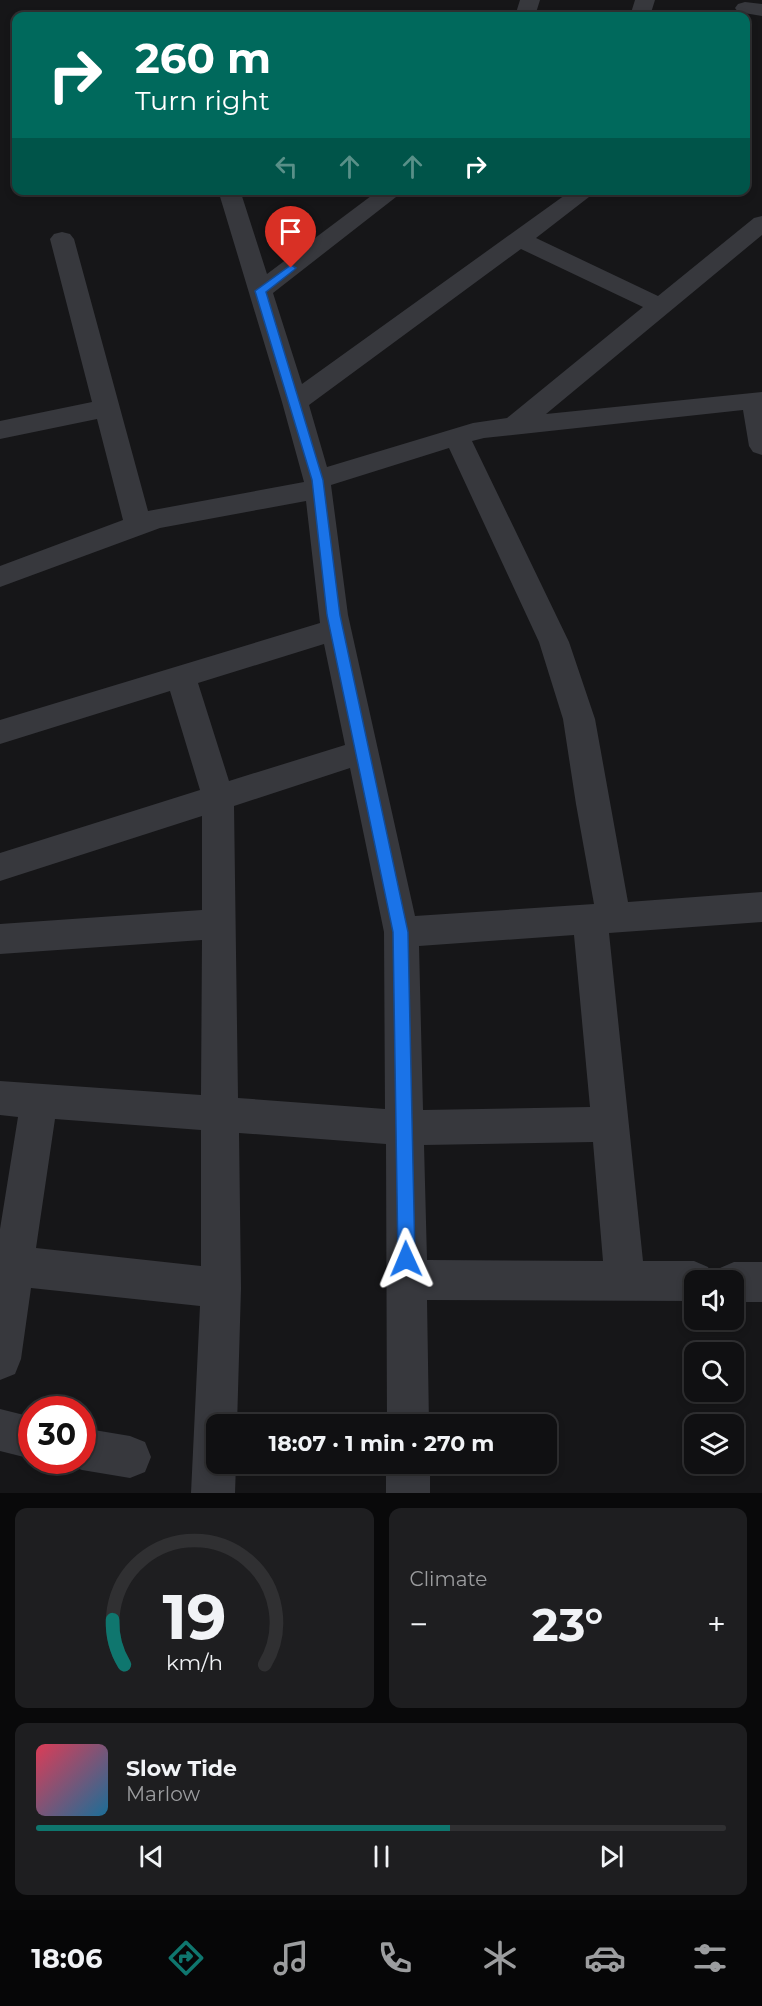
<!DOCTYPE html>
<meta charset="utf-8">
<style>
:root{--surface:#101012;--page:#1e1e20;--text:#f1f3f6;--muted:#9c9d9f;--line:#303032;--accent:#0f766e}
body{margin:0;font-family:Montserrat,sans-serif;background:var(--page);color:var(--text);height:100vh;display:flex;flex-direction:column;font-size:22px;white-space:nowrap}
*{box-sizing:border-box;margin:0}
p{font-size:20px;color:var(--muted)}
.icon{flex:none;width:33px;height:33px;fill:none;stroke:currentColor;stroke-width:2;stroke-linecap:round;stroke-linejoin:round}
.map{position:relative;height:1493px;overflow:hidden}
.panel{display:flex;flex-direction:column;gap:15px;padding:15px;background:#09090a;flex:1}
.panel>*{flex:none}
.hud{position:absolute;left:12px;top:12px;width:738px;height:183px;border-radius:12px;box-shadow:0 3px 9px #0003,0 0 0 2px var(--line);background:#00695c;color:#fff;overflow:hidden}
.fabs{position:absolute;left:684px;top:1270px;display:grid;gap:12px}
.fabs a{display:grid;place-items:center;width:60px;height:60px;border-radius:12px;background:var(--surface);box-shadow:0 3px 9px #0003,0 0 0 2px var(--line);font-size:30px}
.speed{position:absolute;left:18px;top:1396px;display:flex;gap:12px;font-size:30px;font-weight:700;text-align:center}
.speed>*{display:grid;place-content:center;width:78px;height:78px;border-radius:50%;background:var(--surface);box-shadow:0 3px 9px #0003,0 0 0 2px var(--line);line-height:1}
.speed .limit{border:9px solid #d22;background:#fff;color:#111}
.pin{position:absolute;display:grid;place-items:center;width:51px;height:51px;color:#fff;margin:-62px -26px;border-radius:50% 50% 50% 0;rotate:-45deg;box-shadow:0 0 6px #0007}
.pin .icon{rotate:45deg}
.me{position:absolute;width:66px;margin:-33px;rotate:359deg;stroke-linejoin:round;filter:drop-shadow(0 0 4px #0008)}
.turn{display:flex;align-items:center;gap:21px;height:126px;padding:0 24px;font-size:27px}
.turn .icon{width:78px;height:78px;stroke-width:2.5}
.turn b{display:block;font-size:42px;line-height:51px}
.lanes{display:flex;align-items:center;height:57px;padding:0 24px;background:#0003;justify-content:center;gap:30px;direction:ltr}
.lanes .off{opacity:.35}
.big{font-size:45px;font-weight:700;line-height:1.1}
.panel .tile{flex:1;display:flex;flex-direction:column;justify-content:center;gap:9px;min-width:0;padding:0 21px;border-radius:12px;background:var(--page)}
.panel .dial{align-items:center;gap:0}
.dial svg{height:156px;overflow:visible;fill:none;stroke:var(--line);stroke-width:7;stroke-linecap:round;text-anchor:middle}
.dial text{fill:var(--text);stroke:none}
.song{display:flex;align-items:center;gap:18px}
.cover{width:72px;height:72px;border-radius:9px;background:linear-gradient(135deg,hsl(350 70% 55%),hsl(200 70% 35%))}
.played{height:6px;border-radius:3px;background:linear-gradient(90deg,var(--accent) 60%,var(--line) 60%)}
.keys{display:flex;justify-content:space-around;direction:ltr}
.heat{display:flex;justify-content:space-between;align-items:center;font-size:33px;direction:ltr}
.panel .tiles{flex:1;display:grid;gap:15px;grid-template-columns:1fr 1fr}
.tile:last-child{grid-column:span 2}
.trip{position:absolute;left:206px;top:1414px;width:351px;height:60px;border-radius:12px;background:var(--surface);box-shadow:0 3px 9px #0003,0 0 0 2px var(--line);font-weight:700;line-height:60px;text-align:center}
.tab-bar{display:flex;height:96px;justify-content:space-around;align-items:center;background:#060607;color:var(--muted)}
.tab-bar .icon{width:42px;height:42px}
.tab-bar .current{color:var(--accent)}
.tab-bar b{font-size:27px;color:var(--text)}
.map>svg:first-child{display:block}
</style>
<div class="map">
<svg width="762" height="1493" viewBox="0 0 762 1493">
<rect width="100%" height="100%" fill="#161618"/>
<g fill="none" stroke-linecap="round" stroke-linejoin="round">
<!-- minor -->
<g fill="#37383d" fill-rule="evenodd">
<path d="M520 0H540L535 16H515Z"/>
<path d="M635 0H655L650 16H630Z"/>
<path d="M745 2 762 4V16L738 12 735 8 738 4Z"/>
<path d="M299 10 306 12 309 16H283L286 12Z"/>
<path d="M218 190H240L267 274 379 190H405L273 293 302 384 572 190H598L536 238 658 296 754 218 762 216V235L546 414 762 392V455L753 452 749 446 743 410 484 438 472 441 569 642 595 719 628 902 762 892V922L609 933 643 1261H694L708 1267 714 1281H694V1301L427 1300 429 1425H387L386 1144 239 1133 241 1288 237 1425H216V1464H236L235 1493H191L200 1306 31 1288 21 1359 15 1374 0 1380V1229L18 1117 0 1115V1081L201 1095 202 940 0 954V924L202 910V816L0 881V853L200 790 170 691 0 744V720L320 623 306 501 160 528 0 587V566L123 520 97 419 0 439V421L92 402 50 239 54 234 62 232 70 234 74 239 148 511 304 482 282 402ZM521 249 643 307 507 418 473 423 327 467 309 405ZM449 448 539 642 563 719 576 804 594 904 415 916 348 615 331 485ZM324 644 345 745 229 781 198 683ZM350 768 384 932 385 1109 238 1098 234 806ZM574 935 590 1107 423 1110 419 946ZM55 1119 201 1130V1266L36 1248ZM593 1142 603 1261 427 1260 424 1145Z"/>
<path d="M734 1262H762V1302H734V1281H714L720 1268Z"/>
<path d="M0 1409 32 1417V1459L0 1451Z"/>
<path d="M82 1428 130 1436 145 1442 151 1457 145 1472 130 1478 82 1470 67 1464 66 1461H82Z"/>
<rect x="386" y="1464" width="44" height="29"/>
</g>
</g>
<!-- route -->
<path fill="#1a73e8" stroke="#114b97" stroke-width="1.5" d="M291 265 296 268 294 270 266 292 323 480 340 615 408 932 415 1259 412 1265 406 1267 400 1265 398 1259 393 932 327 615 312 480 255 291Z"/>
</svg>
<div class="fabs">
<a><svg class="icon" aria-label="sound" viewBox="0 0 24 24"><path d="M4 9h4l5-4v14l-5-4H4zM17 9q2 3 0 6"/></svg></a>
<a><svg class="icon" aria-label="search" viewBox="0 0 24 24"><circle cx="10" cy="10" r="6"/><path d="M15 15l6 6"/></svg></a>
<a><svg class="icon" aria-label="layers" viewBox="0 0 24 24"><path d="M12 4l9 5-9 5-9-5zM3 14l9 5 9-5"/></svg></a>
</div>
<div class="speed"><div class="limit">30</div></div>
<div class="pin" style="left:291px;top:268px;background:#d93025"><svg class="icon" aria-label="arrive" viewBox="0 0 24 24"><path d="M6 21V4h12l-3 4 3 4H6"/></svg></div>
<svg class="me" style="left:406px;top:1259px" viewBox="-20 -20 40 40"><path d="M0-17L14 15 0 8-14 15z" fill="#1a73e8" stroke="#fff" stroke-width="4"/></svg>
<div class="trip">18:07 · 1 min · 270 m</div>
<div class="hud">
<div class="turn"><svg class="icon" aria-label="right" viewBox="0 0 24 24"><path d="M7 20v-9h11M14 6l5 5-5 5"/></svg><div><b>260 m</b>Turn right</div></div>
<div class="lanes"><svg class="icon off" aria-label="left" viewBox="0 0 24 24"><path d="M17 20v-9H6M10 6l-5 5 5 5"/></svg><svg class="icon off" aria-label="ahead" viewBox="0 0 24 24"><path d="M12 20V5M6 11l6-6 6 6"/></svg><svg class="icon off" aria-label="ahead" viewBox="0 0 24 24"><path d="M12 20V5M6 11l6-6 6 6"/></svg><svg class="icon" aria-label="right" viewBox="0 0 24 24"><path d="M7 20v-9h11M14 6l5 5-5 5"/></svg></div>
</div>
</div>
<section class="panel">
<div class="tiles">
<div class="tile dial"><svg viewBox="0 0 100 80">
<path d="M14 69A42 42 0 1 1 86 69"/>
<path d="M14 69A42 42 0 0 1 8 46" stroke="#0f766e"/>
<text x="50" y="56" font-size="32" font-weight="700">19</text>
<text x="50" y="72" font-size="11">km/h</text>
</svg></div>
<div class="tile"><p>Climate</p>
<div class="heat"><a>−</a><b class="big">23°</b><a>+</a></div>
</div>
<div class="tile">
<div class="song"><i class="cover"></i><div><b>Slow Tide</b><p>Marlow</p></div></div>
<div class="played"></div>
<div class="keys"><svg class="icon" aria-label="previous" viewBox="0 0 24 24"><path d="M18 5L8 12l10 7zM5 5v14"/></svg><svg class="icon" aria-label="pause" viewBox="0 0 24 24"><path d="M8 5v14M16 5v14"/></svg><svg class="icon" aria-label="next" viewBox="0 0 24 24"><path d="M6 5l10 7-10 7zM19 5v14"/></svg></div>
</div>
</div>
</section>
<nav class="tab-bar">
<b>18:06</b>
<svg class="icon current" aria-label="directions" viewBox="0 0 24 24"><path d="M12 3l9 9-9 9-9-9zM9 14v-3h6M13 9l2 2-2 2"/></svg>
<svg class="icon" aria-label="music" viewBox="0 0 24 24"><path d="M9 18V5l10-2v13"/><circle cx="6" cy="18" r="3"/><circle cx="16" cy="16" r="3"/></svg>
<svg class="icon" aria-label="phone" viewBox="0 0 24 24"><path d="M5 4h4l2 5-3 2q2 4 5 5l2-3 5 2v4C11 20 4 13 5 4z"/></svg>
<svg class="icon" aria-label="climate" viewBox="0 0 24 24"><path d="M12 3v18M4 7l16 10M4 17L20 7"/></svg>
<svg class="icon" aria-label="car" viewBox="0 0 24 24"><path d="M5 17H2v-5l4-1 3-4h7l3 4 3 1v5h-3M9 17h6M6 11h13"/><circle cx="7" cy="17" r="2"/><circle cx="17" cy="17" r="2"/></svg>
<svg class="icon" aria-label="filters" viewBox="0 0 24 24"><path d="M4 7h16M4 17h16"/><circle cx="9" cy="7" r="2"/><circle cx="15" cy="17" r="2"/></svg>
</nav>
